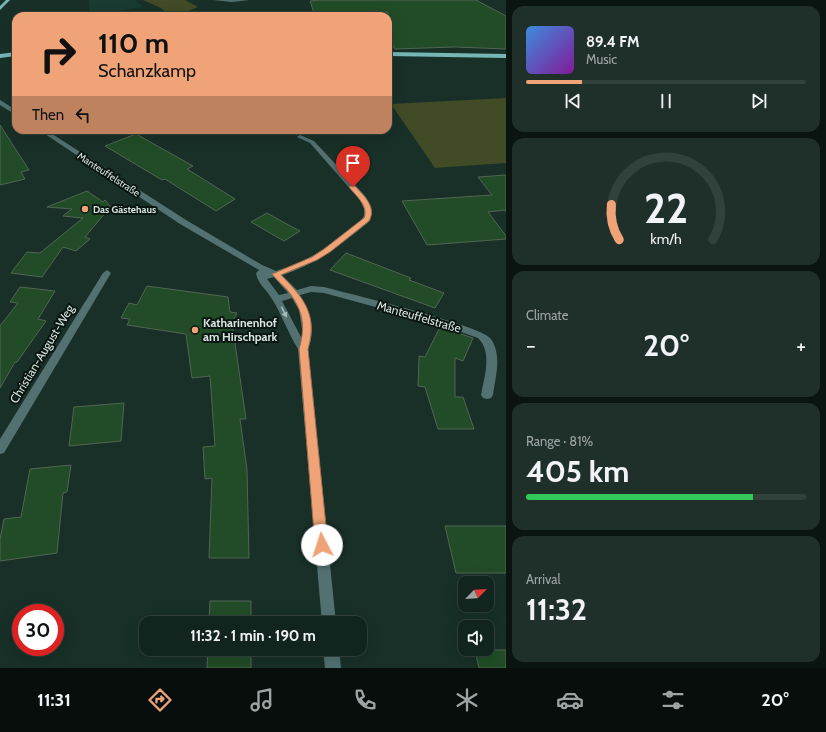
<!DOCTYPE html>
<meta charset="utf-8">
<style>
:root{--surface:#12241e;--page:#1f302b;--text:#f1f3f6;--muted:#9ca4a4;--line:#31413c;--accent:#efa376}
body{margin:0;font-family:Cabin,sans-serif;background:var(--page);color:var(--text);height:100vh;display:flex;flex-direction:column;font-size:15px;white-space:nowrap}
*{box-sizing:border-box;margin:0}
p{font-size:13px;color:var(--muted)}
.icon{flex:none;width:22px;height:22px;fill:none;stroke:currentColor;stroke-width:2;stroke-linecap:round;stroke-linejoin:round}
.map{position:relative;flex:1;overflow:hidden}
.drawer{display:flex;flex-direction:column;gap:6px;padding:6px;background:#0a1410;width:320px}
.drawer>*{flex:none}
.guide{position:absolute;left:12px;top:12px;width:380px;height:122px;border-radius:12px;box-shadow:0 4px 16px #0002,0 0 0 1px var(--line);background:#efa376;color:#111;overflow:hidden}
.needle{width:26px;rotate:65deg}
.controls{position:absolute;left:458px;top:576px;display:grid;gap:8px}
.controls a{display:grid;place-items:center;width:36px;height:36px;border-radius:8px;background:var(--surface);box-shadow:0 4px 16px #0002,0 0 0 1px var(--line);font-size:20px}
.speed{position:absolute;left:12px;top:604px;display:flex;gap:8px;font-size:20px;font-weight:700;text-align:center}
.speed>*{display:grid;place-content:center;width:52px;height:52px;border-radius:50%;background:var(--surface);box-shadow:0 4px 16px #0002,0 0 0 1px var(--line);line-height:1}
.speed .limit{border:6px solid #d22;background:#fff;color:#111}
.pin{position:absolute;display:grid;place-items:center;width:34px;height:34px;color:#fff;margin:-41px -17px;border-radius:50% 50% 50% 0;rotate:-45deg;box-shadow:0 0 4px #0007}
.pin .icon{rotate:45deg}
.me{position:absolute;width:44px;margin:-22px;rotate:355deg;stroke-linejoin:round;filter:drop-shadow(0 0 3px #0008)}
.turn{display:flex;align-items:center;gap:14px;height:84px;padding:0 20px;font-size:18px}
.turn .icon{width:52px;height:52px;stroke-width:2.5}
.turn b{display:block;font-size:28px;line-height:34px}
.then{display:flex;align-items:center;height:38px;padding:0 20px;background:#0003;gap:8px;font-size:15px}
.big{font-size:30px;font-weight:700;line-height:1.1}
.drawer .tile{flex:1;display:flex;flex-direction:column;justify-content:center;gap:6px;min-width:0;padding:0 14px;border-radius:12px;background:var(--page)}
.drawer .dial{align-items:center;gap:0}
.dial svg{height:104px;overflow:visible;fill:none;stroke:var(--line);stroke-width:7;stroke-linecap:round;text-anchor:middle}
.dial text{fill:var(--text);stroke:none}
.song{display:flex;align-items:center;gap:12px}
.cover{width:48px;height:48px;border-radius:6px;background:linear-gradient(135deg,hsl(210 70% 55%),hsl(290 70% 35%))}
.played{height:4px;border-radius:2px;background:linear-gradient(90deg,var(--accent) 20%,var(--line) 20%)}
.keys{display:flex;justify-content:space-around;direction:ltr}
.heat{display:flex;justify-content:space-between;align-items:center;font-size:22px;direction:ltr}
.charge{height:6px;border-radius:3px;background:linear-gradient(90deg,#34c759 81%,var(--line) 0)}
.trip{position:absolute;left:139px;top:616px;width:228px;height:40px;border-radius:12px;background:var(--surface);box-shadow:0 4px 16px #0002,0 0 0 1px var(--line);font-weight:700;line-height:40px;text-align:center}
.menu{display:flex;height:64px;justify-content:space-around;align-items:center;background:#070e0c;color:var(--muted)}
.menu .icon{width:28px;height:28px}
.menu .selected{color:var(--accent)}
.menu b{font-size:18px;color:var(--text)}
main{display:flex;flex:1;min-height:0}
.map>svg:first-child{display:block}
</style>
<main>
<div class="map">
<svg width="506" height="668" viewBox="0 0 506 668">
<rect width="100%" height="100%" fill="#183028"/>
<!-- built -->
<path fill="#1a3b32" d="M89 0H135L143 7 122 10 118 15 89 16Z"/>
<!-- green -->
<g fill="#414c26">
<path d="M143 0H185L198 7 176 16H170L161 8Z"/>
<path d="M506 98V163L435 168 391 104Z"/>
</g>
<!-- building -->
<g fill="#214c27" stroke="#536554">
<path d="M320 0H476L506 16V49L455 47 395 49 388 38V12L351 16H315L310 1Z"/>
<path d="M0 125 29 170 21 172 25 179 0 185Z"/>
<path d="M136 134 193 166 187 169 235 199 216 211 165 179 162 180 105 146Z"/>
<path d="M506 175V212L505 210 488 212 506 236V239L427 245 402 201 492 195 478 177Z"/>
<path d="M87 191 103 202 105 200 111 207 120 213 106 212 85 237 90 239 76 251 63 247 42 277 11 273 27 252 40 253 83 218 63 216 72 209 47 207Z"/>
<path d="M267 213 283 222 300 231 284 241 251 222Z"/>
<path d="M346 253 411 278 409 280 444 293 435 308 330 270Z"/>
<path d="M147 286 228 297 230 312 237 313 232 323 246 419H240L247 470 249 558H209L212 478 205 479 203 447 215 446 210 376 192 378 186 334 127 325 130 319 121 318 129 303 137 305Z"/>
<path d="M20 287 55 291 38 319 46 321 17 362H15L0 388V326L18 303 10 302Z"/>
<path d="M440 327 473 338 463 361 455 358V397H463L474 429H438L425 387 418 386 419 356 425 357Z"/>
<path d="M124 403 121 441 69 446 74 407Z"/>
<path d="M71 465 67 492 63 493 57 553 0 561V539L4 519 21 517 30 469Z"/>
<path d="M445 526H506V573H456Z"/>
<path d="M210 601H251V623H209Z"/>
<path d="M208 649H251V668H207Z"/>
<path d="M475 650H506V668H479Z"/>
</g>
<g fill="none" stroke-linecap="round" stroke-linejoin="round">
<!-- minor -->
<g fill="#527170" fill-rule="evenodd">
<path d="M213 0H249L232 2Z"/>
<path d="M0 100 16 110V115L0 105Z"/>
<path d="M39 130H46L186 220 262 265 276 271C304 263 326 249 348 231 353 226 360 222 364 216V209L360 200 310 143 297 137 300 135 314 141 366 197 372 211 370 221C342 244 317 264 282 275L297 290 311 286 324 287C350 294 479 325 490 338 503 354 495 378 493 395L491 398 487 399 483 398 481 395C484 377 493 353 478 338L438 324 324 293 311 292 300 295C311 314 316 328 308 349L336 623H322L298 349C288 333 282 315 272 299 267 290 257 283 256 273L259 270 180 224ZM274 277 288 293 279 295 267 279ZM292 298 299 310 303 335 302 339 282 301Z"/>
<path d="M107 270 111 273 4 453 0 454V439L103 273Z"/>
<path d="M323 649H339L341 668H325Z"/>
</g>
<!-- major -->
<g fill="#76b6b5" fill-rule="evenodd">
<path d="M6 0H10L0 10V6Z"/>
<path d="M16 52V56L0 58V54Z"/>
<path d="M388 52 506 54V58L388 56Z"/>
</g>
</g>
<!-- one-way arrows -->
<defs><path id="oneway-solid" d="M-6-.8H1V-3.2L6.5 0L1 3.2V.8H-6Z"/></defs>
<use fill="#a8bcb8" href="#oneway-solid" transform="translate(284 312) rotate(64)"/>
<!-- route -->
<path fill="#efa376" stroke="#9b6a4d" d="M350 186H355C364 196 377 207 369 221L330 252 317 260 281 275C304 298 318 315 308 349L328 545 326 549 322 551 317 549 315 545 299 349C305 329 304 313 291 295 286 287 277 281 272 274L312 257 324 249 364 218C369 206 356 196 349 187Z"/>
<!-- markers -->
<g fill="#efa376" stroke="#0b1612" stroke-width="1.5">
<circle cx="85" cy="209" r="4"/>
<circle cx="195" cy="330" r="4"/>
</g>
<g text-anchor="middle" stroke-width="4" stroke-linejoin="round" paint-order="stroke">
<!-- far-street labels -->
<g font-size="10" fill="#d6e5df" stroke="#0b1612">
<text transform="translate(109 174) rotate(33)" y="4">Manteuffelstraße</text>
</g>
<!-- far-poi labels -->
<g font-size="10" font-weight="bold" fill="#d6e5df" stroke="#0b1612" text-anchor="start">
<text x="93" y="213">Das Gästehaus</text>
</g>
<!-- street labels -->
<g font-size="12" fill="#d6e5df" stroke="#0b1612">
<text transform="translate(419 317) rotate(16)" y="4">Manteuffelstraße</text>
<text transform="translate(42 354) rotate(-59)" y="4">Christian-August-Weg</text>
</g>
<!-- poi labels -->
<g font-size="12" font-weight="bold" fill="#d6e5df" stroke="#0b1612" text-anchor="start">
<text x="203" y="327">Katharinenhof<tspan x="203" dy="14">am Hirschpark</tspan></text>
</g>
</g>
</svg>
<div class="controls">
<a><svg class="needle" viewBox="-14 -14 28 28"><path d="M0-13l5 13h-10z" fill="#e53935"/><path d="M0 13l5-13h-10z" fill="#9ca4a4"/></svg></a>
<a><svg class="icon" aria-label="sound" viewBox="0 0 24 24"><path d="M4 9h4l5-4v14l-5-4H4zM17 9q2 3 0 6"/></svg></a>
</div>
<div class="speed"><div class="limit">30</div></div>
<div class="pin" style="left:353px;top:187px;background:#d93025"><svg class="icon" aria-label="arrive" viewBox="0 0 24 24"><path d="M6 21V4h12l-3 4 3 4H6"/></svg></div>
<svg class="me" style="left:322px;top:545px" viewBox="-20 -20 40 40"><circle r="19" fill="#fff"/><path d="M0-13L10 11 0 6-10 11z" fill="#efa376"/></svg>
<div class="trip">11:32 · 1 min · 190 m</div>
<div class="guide">
<div class="turn"><svg class="icon" aria-label="right" viewBox="0 0 24 24"><path d="M7 20v-9h11M14 6l5 5-5 5"/></svg><div><b>110 m</b>Schanzkamp</div></div>
<div class="then">Then<svg class="icon" aria-label="left" viewBox="0 0 24 24"><path d="M17 20v-9H6M10 6l-5 5 5 5"/></svg></div>
</div>
</div>
<section class="drawer">
<div class="tile">
<div class="song"><i class="cover"></i><div><b>89.4 FM</b><p>Music</p></div></div>
<div class="played"></div>
<div class="keys"><svg class="icon" aria-label="previous" viewBox="0 0 24 24"><path d="M18 5L8 12l10 7zM5 5v14"/></svg><svg class="icon" aria-label="pause" viewBox="0 0 24 24"><path d="M8 5v14M16 5v14"/></svg><svg class="icon" aria-label="next" viewBox="0 0 24 24"><path d="M6 5l10 7-10 7zM19 5v14"/></svg></div>
</div>
<div class="tile dial"><svg viewBox="0 0 100 80">
<path d="M14 69A42 42 0 1 1 86 69"/>
<path d="M14 69A42 42 0 0 1 8 42" stroke="#efa376"/>
<text x="50" y="56" font-size="32" font-weight="700">22</text>
<text x="50" y="72" font-size="11">km/h</text>
</svg></div>
<div class="tile"><p>Climate</p>
<div class="heat"><a>−</a><b class="big">20°</b><a>+</a></div>
</div>
<div class="tile"><p>Range · 81%</p><b class="big">405 km</b><div class="charge"></div></div>
<div class="tile"><p>Arrival</p><b class="big">11:32</b></div>
</section>
</main>
<nav class="menu">
<b>11:31</b>
<svg class="icon selected" aria-label="directions" viewBox="0 0 24 24"><path d="M12 3l9 9-9 9-9-9zM9 14v-3h6M13 9l2 2-2 2"/></svg>
<svg class="icon" aria-label="music" viewBox="0 0 24 24"><path d="M9 18V5l10-2v13"/><circle cx="6" cy="18" r="3"/><circle cx="16" cy="16" r="3"/></svg>
<svg class="icon" aria-label="phone" viewBox="0 0 24 24"><path d="M5 4h4l2 5-3 2q2 4 5 5l2-3 5 2v4C11 20 4 13 5 4z"/></svg>
<svg class="icon" aria-label="climate" viewBox="0 0 24 24"><path d="M12 3v18M4 7l16 10M4 17L20 7"/></svg>
<svg class="icon" aria-label="car" viewBox="0 0 24 24"><path d="M5 17H2v-5l4-1 3-4h7l3 4 3 1v5h-3M9 17h6M6 11h13"/><circle cx="7" cy="17" r="2"/><circle cx="17" cy="17" r="2"/></svg>
<svg class="icon" aria-label="filters" viewBox="0 0 24 24"><path d="M4 7h16M4 17h16"/><circle cx="9" cy="7" r="2"/><circle cx="15" cy="17" r="2"/></svg>
<b>20°</b>
</nav>
